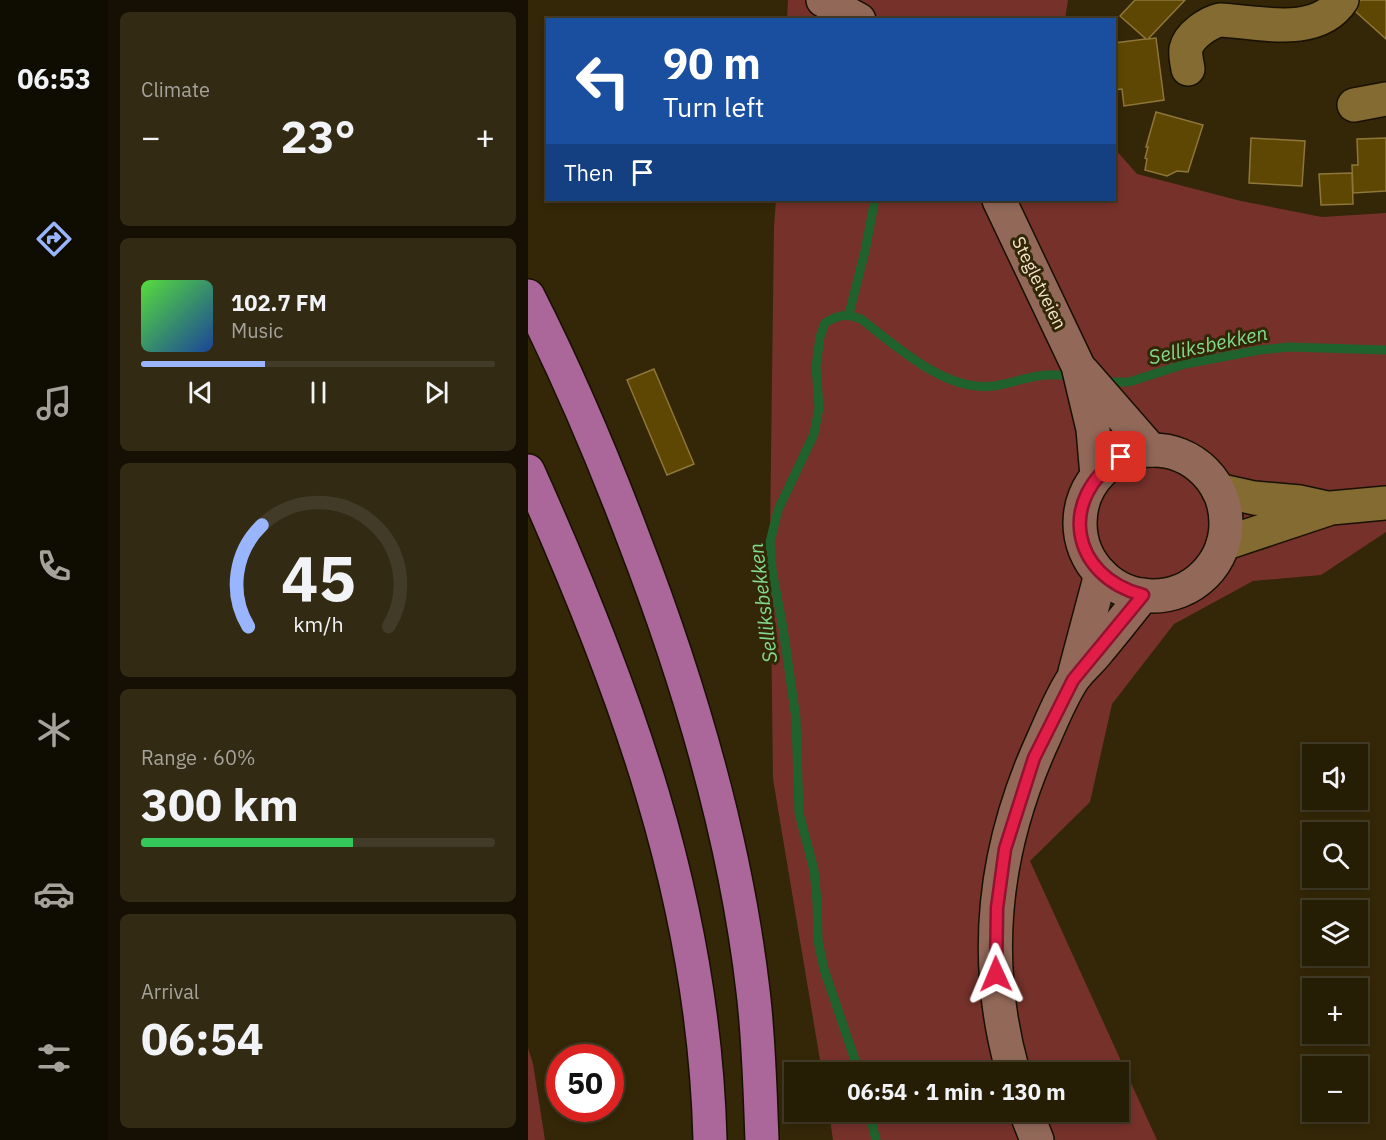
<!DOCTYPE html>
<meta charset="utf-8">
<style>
:root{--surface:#261d05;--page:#322a13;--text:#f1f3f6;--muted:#a4a29a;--line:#423b27;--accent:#98b5fd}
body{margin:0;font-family:"IBM Plex Sans",sans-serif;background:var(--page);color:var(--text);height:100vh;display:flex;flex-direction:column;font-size:22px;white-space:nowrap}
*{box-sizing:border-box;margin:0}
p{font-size:20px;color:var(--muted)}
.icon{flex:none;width:33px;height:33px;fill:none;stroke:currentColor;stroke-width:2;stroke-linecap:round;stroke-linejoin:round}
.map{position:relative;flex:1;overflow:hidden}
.side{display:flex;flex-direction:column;gap:12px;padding:12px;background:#151003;width:420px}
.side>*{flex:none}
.guide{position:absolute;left:18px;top:18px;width:570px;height:183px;border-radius:0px;box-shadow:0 3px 9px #0003,0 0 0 2px var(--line);background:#1a4fa0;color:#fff;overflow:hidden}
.fabs{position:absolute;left:774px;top:744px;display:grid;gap:12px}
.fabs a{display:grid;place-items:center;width:66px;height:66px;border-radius:0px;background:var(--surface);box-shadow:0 3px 9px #0003,0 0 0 2px var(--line);font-size:30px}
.speed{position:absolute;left:18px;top:1044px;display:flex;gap:12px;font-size:30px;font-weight:700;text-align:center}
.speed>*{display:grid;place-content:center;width:78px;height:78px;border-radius:50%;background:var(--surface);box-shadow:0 3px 9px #0003,0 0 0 2px var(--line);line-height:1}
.speed .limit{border:9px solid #d22;background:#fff;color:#111}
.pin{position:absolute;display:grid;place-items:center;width:51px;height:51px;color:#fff;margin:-26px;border-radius:12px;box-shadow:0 3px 9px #0006}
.me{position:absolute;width:66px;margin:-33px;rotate:359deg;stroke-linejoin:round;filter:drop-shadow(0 0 4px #0008)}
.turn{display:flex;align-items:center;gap:21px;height:126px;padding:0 18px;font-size:27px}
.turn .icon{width:78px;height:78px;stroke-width:2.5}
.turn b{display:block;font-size:42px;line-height:51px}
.then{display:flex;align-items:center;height:57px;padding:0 18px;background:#0003;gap:12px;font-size:22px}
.big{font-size:45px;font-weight:800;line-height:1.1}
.side .tile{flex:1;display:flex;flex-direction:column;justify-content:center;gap:9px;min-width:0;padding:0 21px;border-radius:9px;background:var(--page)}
.side .dial{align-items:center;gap:0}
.dial svg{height:156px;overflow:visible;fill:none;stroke:var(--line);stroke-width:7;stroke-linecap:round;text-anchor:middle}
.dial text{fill:var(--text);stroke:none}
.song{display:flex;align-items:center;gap:18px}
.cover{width:72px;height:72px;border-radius:9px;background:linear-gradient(135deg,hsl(110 70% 55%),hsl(220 70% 35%))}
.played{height:6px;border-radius:3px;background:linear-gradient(90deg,var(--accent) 35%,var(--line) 35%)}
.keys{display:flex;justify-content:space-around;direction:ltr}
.heat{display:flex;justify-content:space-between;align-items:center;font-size:33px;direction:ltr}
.charge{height:9px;border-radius:4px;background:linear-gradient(90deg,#34c759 60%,var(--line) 0)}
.trip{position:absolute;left:256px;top:1062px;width:345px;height:60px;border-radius:0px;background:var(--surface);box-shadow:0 3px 9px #0003,0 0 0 2px var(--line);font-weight:800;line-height:60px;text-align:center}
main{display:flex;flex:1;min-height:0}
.tabs{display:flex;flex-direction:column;width:108px;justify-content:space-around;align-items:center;background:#0f0c02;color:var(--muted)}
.tabs .icon{width:42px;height:42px}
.tabs .current{color:var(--accent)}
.tabs b{font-size:27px;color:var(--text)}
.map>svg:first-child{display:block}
</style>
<main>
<nav class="tabs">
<b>06:53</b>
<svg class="icon current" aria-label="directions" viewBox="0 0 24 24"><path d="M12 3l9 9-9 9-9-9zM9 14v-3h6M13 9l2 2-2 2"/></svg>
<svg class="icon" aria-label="music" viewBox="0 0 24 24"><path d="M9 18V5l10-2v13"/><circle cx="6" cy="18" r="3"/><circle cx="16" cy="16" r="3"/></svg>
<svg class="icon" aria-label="phone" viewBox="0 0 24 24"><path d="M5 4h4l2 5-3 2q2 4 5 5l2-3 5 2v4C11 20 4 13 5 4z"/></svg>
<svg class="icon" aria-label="climate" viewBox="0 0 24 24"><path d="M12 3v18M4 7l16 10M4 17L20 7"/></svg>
<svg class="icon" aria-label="car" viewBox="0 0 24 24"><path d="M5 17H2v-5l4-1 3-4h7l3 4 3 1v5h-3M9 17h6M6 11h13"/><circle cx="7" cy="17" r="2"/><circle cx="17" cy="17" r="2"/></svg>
<svg class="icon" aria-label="filters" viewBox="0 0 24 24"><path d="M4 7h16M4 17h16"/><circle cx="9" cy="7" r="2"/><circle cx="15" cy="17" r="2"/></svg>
</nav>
<section class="side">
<div class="tile"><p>Climate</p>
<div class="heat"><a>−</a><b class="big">23°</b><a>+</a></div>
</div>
<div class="tile">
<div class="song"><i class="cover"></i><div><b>102.7 FM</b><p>Music</p></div></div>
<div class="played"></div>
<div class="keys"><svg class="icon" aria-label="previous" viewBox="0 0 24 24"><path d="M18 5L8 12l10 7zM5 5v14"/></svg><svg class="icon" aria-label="pause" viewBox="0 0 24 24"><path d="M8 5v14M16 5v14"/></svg><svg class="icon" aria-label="next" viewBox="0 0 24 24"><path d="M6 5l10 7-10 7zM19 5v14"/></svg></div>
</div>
<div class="tile dial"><svg viewBox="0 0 100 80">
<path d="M14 69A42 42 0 1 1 86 69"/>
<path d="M14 69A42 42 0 0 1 21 17" stroke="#98b5fd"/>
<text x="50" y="56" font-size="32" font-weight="700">45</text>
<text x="50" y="72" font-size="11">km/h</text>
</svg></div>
<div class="tile"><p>Range · 60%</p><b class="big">300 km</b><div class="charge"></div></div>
<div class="tile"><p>Arrival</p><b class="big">06:54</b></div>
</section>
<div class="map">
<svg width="858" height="1140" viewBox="0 0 858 1140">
<rect width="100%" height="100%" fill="#332707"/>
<!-- green -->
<g fill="#76312b">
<path d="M260 0H540L537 19 259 20Z"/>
<path d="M587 149 609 174 713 201 794 217 858 213V532L793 575 725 581 646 624 584 704 562 802 502 861 629 1140H305L301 1112H591V1072H294L245 779 242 534 246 227 248 200H586Z"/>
<path d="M0 1048 5 1064 17 1140H0Z"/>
</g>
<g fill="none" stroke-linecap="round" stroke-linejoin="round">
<!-- stream -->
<g stroke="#20622d" stroke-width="9">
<path d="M321 314 337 251 346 204"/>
<path d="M577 382H601L657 364 731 350 761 347 858 350"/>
<path d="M331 1072 296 969 290 941 289 902 286 870 271 813 268 719 255 628 244 570 242 542 250 510 286 434 291 408 288 366 292 337 297 323C310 315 318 313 333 319 368 346 417 392 465 386 497 381 510 370 546 377"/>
<path d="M341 1112 348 1140"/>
</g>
</g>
<!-- building -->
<g fill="#5e4702" stroke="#8e763b" stroke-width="1.5">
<path d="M607 0H657L620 39 628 38 636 100 596 106 594 89 586 90V43L618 39 592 16Z"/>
<path d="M832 0H858V39L828 12Z"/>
<path d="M628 112 675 125 660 172 649 171 639 176 617 170 619 159 617 158 620 147H618Z"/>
<path d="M723 138 777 141 774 186 721 183Z"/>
<path d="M858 138V191L825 193 824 165H830L829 139Z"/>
<path d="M824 173 825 204 793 205 791 174Z"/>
<path d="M126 369 166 464 139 475 99 380Z"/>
</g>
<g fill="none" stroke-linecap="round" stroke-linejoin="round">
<defs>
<g id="minor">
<path d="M660 69C659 63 657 55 658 49 661 35 680 23 692 20 731 22 789 38 814 0"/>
<path d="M826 105 858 99"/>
</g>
<g id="tertiary">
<path d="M690 490 726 498 772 502 795 507"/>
<path d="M695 544 803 508 858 503"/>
</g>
<g id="secondary">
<path d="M295 0 331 20"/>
<path d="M471 200 550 366 565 429 569 476"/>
<path d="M555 372 623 450"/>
<circle cx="625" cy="523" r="73"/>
<path d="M547 672 573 574"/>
<path d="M485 1072C453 959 466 847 515 740 524 720 533 697 545 679 552 669 562 661 569 652 585 633 600 614 615 595"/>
<path d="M498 1112 509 1140"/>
</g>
<g id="trunk">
<path d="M0 296C40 375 74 455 105 537 161 682 207 835 225 991 231 1040 232 1090 234 1140"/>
<path d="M0 471C97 687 176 900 182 1140"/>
</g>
</defs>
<!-- minor casing -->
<use href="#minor" stroke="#181001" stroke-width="36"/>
<!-- tertiary casing -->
<use href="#tertiary" stroke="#181001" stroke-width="36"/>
<!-- secondary casing -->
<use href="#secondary" stroke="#181001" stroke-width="36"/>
<!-- trunk casing -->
<use href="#trunk" stroke="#181001" stroke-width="36"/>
<!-- minor -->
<use href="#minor" stroke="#836b31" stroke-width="33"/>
<!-- tertiary -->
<use href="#tertiary" stroke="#836b31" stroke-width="33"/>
<!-- secondary -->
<use href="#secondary" stroke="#926959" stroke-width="33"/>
<!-- trunk -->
<use href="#trunk" stroke="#ab669a" stroke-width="33"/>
</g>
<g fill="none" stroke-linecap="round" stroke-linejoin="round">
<defs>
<path id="route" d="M468 974 469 908 477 849 506 758 545 680 615 595C542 576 529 498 593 457"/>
</defs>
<!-- route casing -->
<use href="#route" stroke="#92132f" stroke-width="15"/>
<!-- route -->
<use href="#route" stroke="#e11d48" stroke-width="10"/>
</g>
<g text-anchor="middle" stroke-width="6" stroke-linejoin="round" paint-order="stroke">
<!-- street labels -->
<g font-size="18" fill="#f2e5c8" stroke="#332707">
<text transform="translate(511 283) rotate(64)" y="6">Stegletveien</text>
</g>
<!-- water labels -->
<g font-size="20" font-style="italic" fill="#82da8d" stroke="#332707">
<text transform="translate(680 345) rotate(-12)" y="7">Selliksbekken</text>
<text transform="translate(235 603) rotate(-97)" y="7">Selliksbekken</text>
</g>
</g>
</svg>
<div class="fabs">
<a><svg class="icon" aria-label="sound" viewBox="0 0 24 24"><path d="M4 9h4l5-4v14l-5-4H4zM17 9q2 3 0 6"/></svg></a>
<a><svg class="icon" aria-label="search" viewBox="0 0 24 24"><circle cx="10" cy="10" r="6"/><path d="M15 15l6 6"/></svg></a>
<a><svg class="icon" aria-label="layers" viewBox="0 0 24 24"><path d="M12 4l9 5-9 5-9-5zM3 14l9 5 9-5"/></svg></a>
<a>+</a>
<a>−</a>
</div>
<div class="speed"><div class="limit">50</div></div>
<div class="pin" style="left:593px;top:457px;background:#d93025"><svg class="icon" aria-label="arrive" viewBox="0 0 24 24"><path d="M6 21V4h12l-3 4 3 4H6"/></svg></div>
<svg class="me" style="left:468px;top:974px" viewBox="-20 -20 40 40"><path d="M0-17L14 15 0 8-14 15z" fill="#e11d48" stroke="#fff" stroke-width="4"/></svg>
<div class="trip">06:54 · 1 min · 130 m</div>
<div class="guide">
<div class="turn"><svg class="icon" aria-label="left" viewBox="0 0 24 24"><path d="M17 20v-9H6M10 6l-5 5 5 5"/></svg><div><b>90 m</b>Turn left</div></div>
<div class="then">Then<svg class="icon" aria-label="arrive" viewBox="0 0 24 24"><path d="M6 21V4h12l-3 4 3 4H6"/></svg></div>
</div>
</div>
</main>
